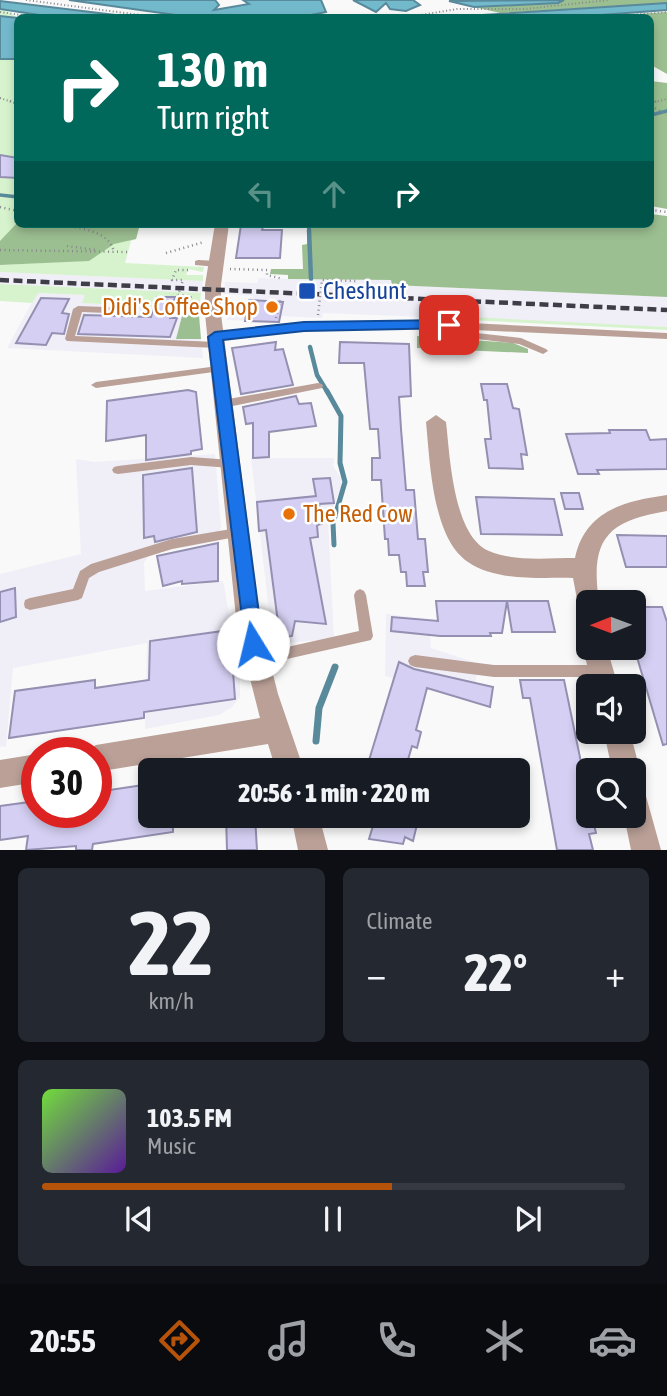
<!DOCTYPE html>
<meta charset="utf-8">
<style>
:root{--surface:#171b24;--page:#242831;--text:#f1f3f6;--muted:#9ea1a6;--line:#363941;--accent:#b45309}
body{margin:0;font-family:"Asap Condensed",sans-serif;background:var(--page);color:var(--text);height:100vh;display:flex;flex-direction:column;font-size:26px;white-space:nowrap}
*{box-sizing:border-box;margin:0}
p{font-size:23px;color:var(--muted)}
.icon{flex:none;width:38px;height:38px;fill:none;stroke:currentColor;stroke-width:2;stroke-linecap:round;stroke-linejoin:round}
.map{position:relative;height:850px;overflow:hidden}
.side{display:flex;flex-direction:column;gap:18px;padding:18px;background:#0d0f14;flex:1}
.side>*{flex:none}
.banner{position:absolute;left:14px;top:14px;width:640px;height:214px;border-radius:10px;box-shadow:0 4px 10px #0003;background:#00695c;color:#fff;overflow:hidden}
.needle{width:46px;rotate:269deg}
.fabs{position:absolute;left:576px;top:590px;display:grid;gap:14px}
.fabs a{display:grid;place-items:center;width:70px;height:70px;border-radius:10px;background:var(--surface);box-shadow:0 4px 10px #0003;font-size:35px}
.speed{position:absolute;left:21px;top:737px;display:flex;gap:14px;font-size:35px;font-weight:700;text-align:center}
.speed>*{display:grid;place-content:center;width:91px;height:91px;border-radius:50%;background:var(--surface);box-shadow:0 4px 10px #0003;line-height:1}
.speed .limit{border:10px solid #d22;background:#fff;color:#111}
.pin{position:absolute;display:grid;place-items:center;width:60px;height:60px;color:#fff;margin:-30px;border-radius:14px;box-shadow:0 4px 10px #0006}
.me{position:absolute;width:77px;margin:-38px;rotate:351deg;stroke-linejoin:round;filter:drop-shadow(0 0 5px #0008)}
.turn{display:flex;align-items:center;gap:24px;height:147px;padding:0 28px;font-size:32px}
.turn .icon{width:91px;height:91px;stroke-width:2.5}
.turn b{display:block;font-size:49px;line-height:60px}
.lanes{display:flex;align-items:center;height:66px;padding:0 28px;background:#0003;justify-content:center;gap:35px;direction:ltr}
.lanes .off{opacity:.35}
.big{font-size:52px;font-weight:800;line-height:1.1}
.side .card{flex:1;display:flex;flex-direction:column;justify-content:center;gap:10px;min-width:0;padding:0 24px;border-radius:10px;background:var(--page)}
.side .dial{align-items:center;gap:0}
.dial b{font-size:91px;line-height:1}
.song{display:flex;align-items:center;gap:21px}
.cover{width:84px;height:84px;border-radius:10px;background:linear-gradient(135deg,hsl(100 70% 55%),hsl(270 70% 35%))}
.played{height:7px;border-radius:4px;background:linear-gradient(90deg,var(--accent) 60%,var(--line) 60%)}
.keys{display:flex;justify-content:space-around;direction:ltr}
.heat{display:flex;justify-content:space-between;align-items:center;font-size:38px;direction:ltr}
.side .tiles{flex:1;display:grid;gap:18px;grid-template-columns:1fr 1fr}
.card:last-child{grid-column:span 2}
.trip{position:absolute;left:138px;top:758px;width:392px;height:70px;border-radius:10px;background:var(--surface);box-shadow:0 4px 10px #0003;font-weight:800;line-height:70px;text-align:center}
.menu{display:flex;height:112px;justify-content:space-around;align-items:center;background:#090b0e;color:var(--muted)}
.menu .icon{width:49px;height:49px}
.menu .on{color:var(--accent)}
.menu b{font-size:32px;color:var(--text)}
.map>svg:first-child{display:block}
</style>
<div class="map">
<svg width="667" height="850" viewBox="0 0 667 850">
<rect width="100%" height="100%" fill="#f9f9f9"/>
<!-- built -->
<g fill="#f0eff8">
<path d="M0 272 203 281 201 293 0 284Z"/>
<path d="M315 277 392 280V285L667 297V327L323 313 322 318 280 316 279 322 227 320 229 309 254 296 224 294 225 282 257 283 259 278 314 280Z"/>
<path d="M37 293 86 295 83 303 178 308 183 312 176 339H201L203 358 7 348Z"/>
<path d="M215 454 221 527 217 541 150 554 144 562 145 591 223 581 240 672V697L232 707 219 715 145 729 147 643 13 668 6 747 0 746V574L81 554 76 459 95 462Z"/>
<path d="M251 458H334L333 466 341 478 342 485 328 519 334 639 273 644Z"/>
<path d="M386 614 429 619 431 648 480 664 470 701 385 676Z"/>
</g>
<!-- green -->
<g fill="#d6f3cd">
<path d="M0 7 18 18V224H140L136 239 131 241 125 263 204 267 203 272 188 269 186 275H203V281L0 272V265L81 261 0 257Z"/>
<path d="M0 284 201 293 199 315 178 308 82 303 85 295 38 293 32 303 0 301Z"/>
<path d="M470 317 667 327V330L470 320Z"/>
</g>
<!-- forest -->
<g fill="#9cbf91">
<path d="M564 0H667V3L500 13 474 7 558 3Z"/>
<path d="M667 12V74L651 65V18L597 17Z"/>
<path d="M651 81 667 83V209L651 206Z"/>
<path d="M651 214 667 216V297L392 285 391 280 288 279V275L270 274 271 269H303L302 245 307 244V224H651Z"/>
<path d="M17 223 18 224H140L136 239 114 244 89 261 0 265V241Z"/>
<path d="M183 312 199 315 201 339H176Z"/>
<path d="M417 336 513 343 528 349V353L417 348Z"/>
</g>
<!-- water -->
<g fill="#73b9cc" stroke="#598a9b" stroke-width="2">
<path d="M69 0H215L219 5 214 10 249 4 243 0H321L326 12 296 18H197Z"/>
<path d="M353 0H413L420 5 406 11 390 9 386 3 376 12Z"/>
<path d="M564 0 558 3 474 7 449 1Z"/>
<path d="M0 1 132 17 59 18 0 9Z"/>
<path d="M667 3V10L561 18 450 17Z"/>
<path d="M0 16 17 18V59H0Z"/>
</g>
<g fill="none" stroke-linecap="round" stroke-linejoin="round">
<!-- stream-far3 -->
<g stroke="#598a9b" stroke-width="3.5">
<path d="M651 115 667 111"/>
<path d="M0 195 18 197"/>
<path d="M309 224V232"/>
</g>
<!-- stream-far2 -->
<g stroke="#598a9b" stroke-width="4.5">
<path d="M309 230 311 279"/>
<path d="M310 347 317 375 328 393"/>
</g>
<!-- stream-far1 -->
<path stroke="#598a9b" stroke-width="5" d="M327 391 341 416 340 463 345 482 333 523 334 545"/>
<!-- stream -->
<path stroke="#598a9b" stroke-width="7" d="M316 741 319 708 335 667"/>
</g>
<!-- building -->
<g fill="#d5d0f3" stroke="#9490b1" stroke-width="2">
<path d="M0 155 18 158V178L0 177Z"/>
<path d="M264 224 262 230H282L280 258H236L241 225Z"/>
<path d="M157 297H175L170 318H177L170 337 78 334 84 315 151 317Z"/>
<path d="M41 298 69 299 62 313 69 314 64 334 52 333 46 345 16 343Z"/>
<path d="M249 300 283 302 279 322 245 321Z"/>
<path d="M276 342 275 350 283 349 293 385 241 394 232 348Z"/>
<path d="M340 342 409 344 411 396 399 397 401 429 406 490H414L418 539H425L428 572H423L425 586H407L406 572H401L399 555H389L388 539H385L381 480H372V458H380L378 429H370L364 363H339Z"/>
<path d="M481 384H507L513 408 519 409 527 455 521 454 523 469 489 468 485 439H491L487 400H484Z"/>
<path d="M188 390 196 392 202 449 191 451V454L146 460V435L106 441 107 401Z"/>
<path d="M296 396 299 404 311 403 316 426 269 432V457L253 458V423L246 424 243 407Z"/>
<path d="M609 430H646L650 440 667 439V469L597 470 599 474H578L566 434 610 433Z"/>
<path d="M192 468 197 532 155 542 154 536 144 538 143 475Z"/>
<path d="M330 478 334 503 319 504 322 524 317 525 318 537 310 538 326 624 295 621 292 636 280 638 266 530 259 531 257 502 316 496 313 479Z"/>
<path d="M561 493H579L583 509H565Z"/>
<path d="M476 497 554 499 562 535 481 534Z"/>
<path d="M617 535 667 536V567H626Z"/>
<path d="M218 543V581L182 584V581L163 586 157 556Z"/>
<path d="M15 588 16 617 0 622V592Z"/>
<path d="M436 601H507L502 633H490L491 636H440L391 631 392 617 438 621Z"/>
<path d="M507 601H548L555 632H512Z"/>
<path d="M634 607H662L667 622V744L663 745 634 647Z"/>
<path d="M230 630 235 699 144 712V718L9 738 15 691 95 680V688L149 680 150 641Z"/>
<path d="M399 662 414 669 493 687 490 707 427 688 416 730 421 732 417 748 412 746 407 763 401 761 399 770H366Z"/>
<path d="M520 680H564L588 796V816H592L596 833 589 834 593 850H557L530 698H523Z"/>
<path d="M150 784V816H173V832L93 844 92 850H76V846L26 850 28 836 0 840V806L37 801V812H96V792Z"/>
<path d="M226 816H255L257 850H227Z"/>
<path d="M376 816H419L413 841 405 837 403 844 369 839Z"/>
</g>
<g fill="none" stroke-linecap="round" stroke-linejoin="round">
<!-- path-far1 -->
<g stroke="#88878e" stroke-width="2" stroke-dasharray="1 2.5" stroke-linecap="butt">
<path d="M26 0 163 18"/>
<path d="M0 12 42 18"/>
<path d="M352 18 421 15 457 9H524L609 0"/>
<path d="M588 18 667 12"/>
<path d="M14 59H18"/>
<path d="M0 98 15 103"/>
<path d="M651 103 667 99"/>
</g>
<!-- path -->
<g stroke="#88878e" stroke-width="2.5" stroke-dasharray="1 3.5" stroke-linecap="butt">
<path d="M10 101 18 104"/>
<path d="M651 103 657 101"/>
<path d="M651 106 667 115"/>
<path d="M0 207 18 211"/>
<path d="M651 210 667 212"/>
<path d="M62 224C80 229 109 230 114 252"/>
<path d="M67 246 96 250"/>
<path d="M0 250 128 252"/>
<path d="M166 253 204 242"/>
<path d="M230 269 267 270V275L283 279"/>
<path d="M188 270H176L172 280H183L178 295 191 296 189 303 198 304"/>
<path d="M318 315 322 280 358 281"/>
<path d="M276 318 280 300"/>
</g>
<!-- service -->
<g fill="#baa097" fill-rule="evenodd">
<path d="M198 260 217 261 221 264 217 267 195 265V261Z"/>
<path d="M78 306 132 308 137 311 132 314 82 312 75 336 216 342 221 345 216 348 67 341 65 339 73 309Z"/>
<path d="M449 322 667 333V339L432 328 521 338 546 349 548 351 543 354 519 344 428 333 426 331 431 328 304 329 215 339 210 336 215 333 304 323Z"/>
<path d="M218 366 221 367 223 369 221 371 96 388 91 385 96 382Z"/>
<path d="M318 383 322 384 323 386 322 388 223 408 218 404 223 400Z"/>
<path d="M191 457 231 460 235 461 236 464 235 467 231 468 191 465 118 474 114 473 112 470 114 467 118 466Z"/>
<path d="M237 528 241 530 243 533 241 536 172 549 99 572 89 578 82 598 78 600 30 610 25 608 24 604 25 600 30 598 73 589 80 571 91 564 172 539Z"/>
<path d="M360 589 364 591 366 595 373 636 371 640 256 666 251 664 249 660 251 656 256 654 359 631 354 595 356 591Z"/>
<path d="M415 655 494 665H601L606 666 608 671 606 676 601 677H494L415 667 410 665 408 661 410 657Z"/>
</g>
<!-- minor -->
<g fill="#baa097" fill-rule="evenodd">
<path d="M215 224H229L221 285V314L261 627 278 694 304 770H276L268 744 96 772V752H85L96 745 260 718 237 627 205 314V285Z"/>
<path d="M436 415 446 422C450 456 453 536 489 551 514 562 548 558 575 558 585 511 624 501 667 495V511C606 521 590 540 599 602H588V619L580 615 573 578C541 577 497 582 468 562 432 538 430 461 426 422Z"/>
<path d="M588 639V648H607L618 686H592L583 648Z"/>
<path d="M604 732H630L640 770 636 780 634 770H612Z"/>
<path d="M37 754V782L0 788V760Z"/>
<path d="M634 785 644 789 661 850H631L624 816H634Z"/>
<path d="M291 816H319L328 850H298Z"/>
</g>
<!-- rail -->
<path stroke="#3f3d48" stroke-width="4.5" stroke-dasharray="9 4.5" stroke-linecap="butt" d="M0 280 667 310"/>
</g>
<!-- route -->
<path fill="#1a73e8" stroke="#114b97" stroke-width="2" d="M449 320 456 325 454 328 304 331 223 340 263 644 260 650 253 653 246 650 208 337 215 332 304 322Z"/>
<!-- markers -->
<rect fill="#1a4fb4" stroke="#fff" stroke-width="2.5" x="298" y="282" width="18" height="18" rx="3.5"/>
<g fill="#e8710a" stroke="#fff" stroke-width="2.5">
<circle cx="272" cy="307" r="7"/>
<circle cx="289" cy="514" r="7"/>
</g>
<g text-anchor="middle" stroke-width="5" stroke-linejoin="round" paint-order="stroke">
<!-- transit labels -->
<g font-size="24" fill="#164399" stroke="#fff" text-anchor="start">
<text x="323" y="299">Cheshunt</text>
</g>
<!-- food labels -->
<g font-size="24" fill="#c56008" stroke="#fff" text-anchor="end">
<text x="258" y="315">Didi's Coffee Shop</text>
<text x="303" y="522" text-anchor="start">The Red Cow</text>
</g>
</g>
</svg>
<div class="fabs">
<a><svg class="needle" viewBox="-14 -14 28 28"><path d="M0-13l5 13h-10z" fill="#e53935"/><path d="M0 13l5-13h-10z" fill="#9ea1a6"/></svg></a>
<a><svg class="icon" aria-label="sound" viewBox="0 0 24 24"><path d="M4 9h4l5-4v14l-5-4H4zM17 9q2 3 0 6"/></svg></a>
<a><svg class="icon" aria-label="search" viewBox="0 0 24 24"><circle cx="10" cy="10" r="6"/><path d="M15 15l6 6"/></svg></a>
</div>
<div class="speed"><div class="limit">30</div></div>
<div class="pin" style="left:449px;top:325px;background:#d93025"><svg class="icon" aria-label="arrive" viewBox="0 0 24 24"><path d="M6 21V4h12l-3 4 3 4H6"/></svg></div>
<svg class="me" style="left:253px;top:644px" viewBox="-20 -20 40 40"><circle r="19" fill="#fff"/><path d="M0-13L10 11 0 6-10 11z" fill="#1a73e8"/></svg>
<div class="trip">20:56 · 1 min · 220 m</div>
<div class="banner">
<div class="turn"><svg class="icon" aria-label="right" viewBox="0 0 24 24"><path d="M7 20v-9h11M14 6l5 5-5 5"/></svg><div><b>130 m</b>Turn right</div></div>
<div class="lanes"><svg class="icon off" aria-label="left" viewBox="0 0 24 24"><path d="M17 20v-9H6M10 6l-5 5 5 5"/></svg><svg class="icon off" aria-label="ahead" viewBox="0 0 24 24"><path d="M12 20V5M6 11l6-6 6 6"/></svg><svg class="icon" aria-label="right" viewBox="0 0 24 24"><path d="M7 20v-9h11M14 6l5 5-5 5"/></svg></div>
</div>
</div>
<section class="side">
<div class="tiles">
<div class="card dial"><b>22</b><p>km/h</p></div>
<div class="card"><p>Climate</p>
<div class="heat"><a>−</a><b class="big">22°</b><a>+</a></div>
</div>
<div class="card">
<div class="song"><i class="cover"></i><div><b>103.5 FM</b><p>Music</p></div></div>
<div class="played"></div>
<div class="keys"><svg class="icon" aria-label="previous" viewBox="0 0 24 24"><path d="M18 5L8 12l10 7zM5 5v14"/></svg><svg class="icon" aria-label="pause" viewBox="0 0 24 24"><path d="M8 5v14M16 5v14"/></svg><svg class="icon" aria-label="next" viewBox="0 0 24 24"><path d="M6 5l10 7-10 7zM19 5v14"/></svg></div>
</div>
</div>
</section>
<nav class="menu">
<b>20:55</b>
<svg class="icon on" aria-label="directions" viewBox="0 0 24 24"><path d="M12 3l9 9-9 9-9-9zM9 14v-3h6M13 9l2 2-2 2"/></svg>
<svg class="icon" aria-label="music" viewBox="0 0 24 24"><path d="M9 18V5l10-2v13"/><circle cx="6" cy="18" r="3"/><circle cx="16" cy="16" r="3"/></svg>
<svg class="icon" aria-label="phone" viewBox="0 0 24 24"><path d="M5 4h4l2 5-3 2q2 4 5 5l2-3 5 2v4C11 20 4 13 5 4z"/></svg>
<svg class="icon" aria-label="climate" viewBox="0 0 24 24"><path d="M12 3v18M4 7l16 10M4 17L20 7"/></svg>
<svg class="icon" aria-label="car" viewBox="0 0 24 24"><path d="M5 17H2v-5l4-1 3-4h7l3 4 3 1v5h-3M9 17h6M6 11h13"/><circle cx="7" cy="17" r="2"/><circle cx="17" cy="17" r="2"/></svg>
</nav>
